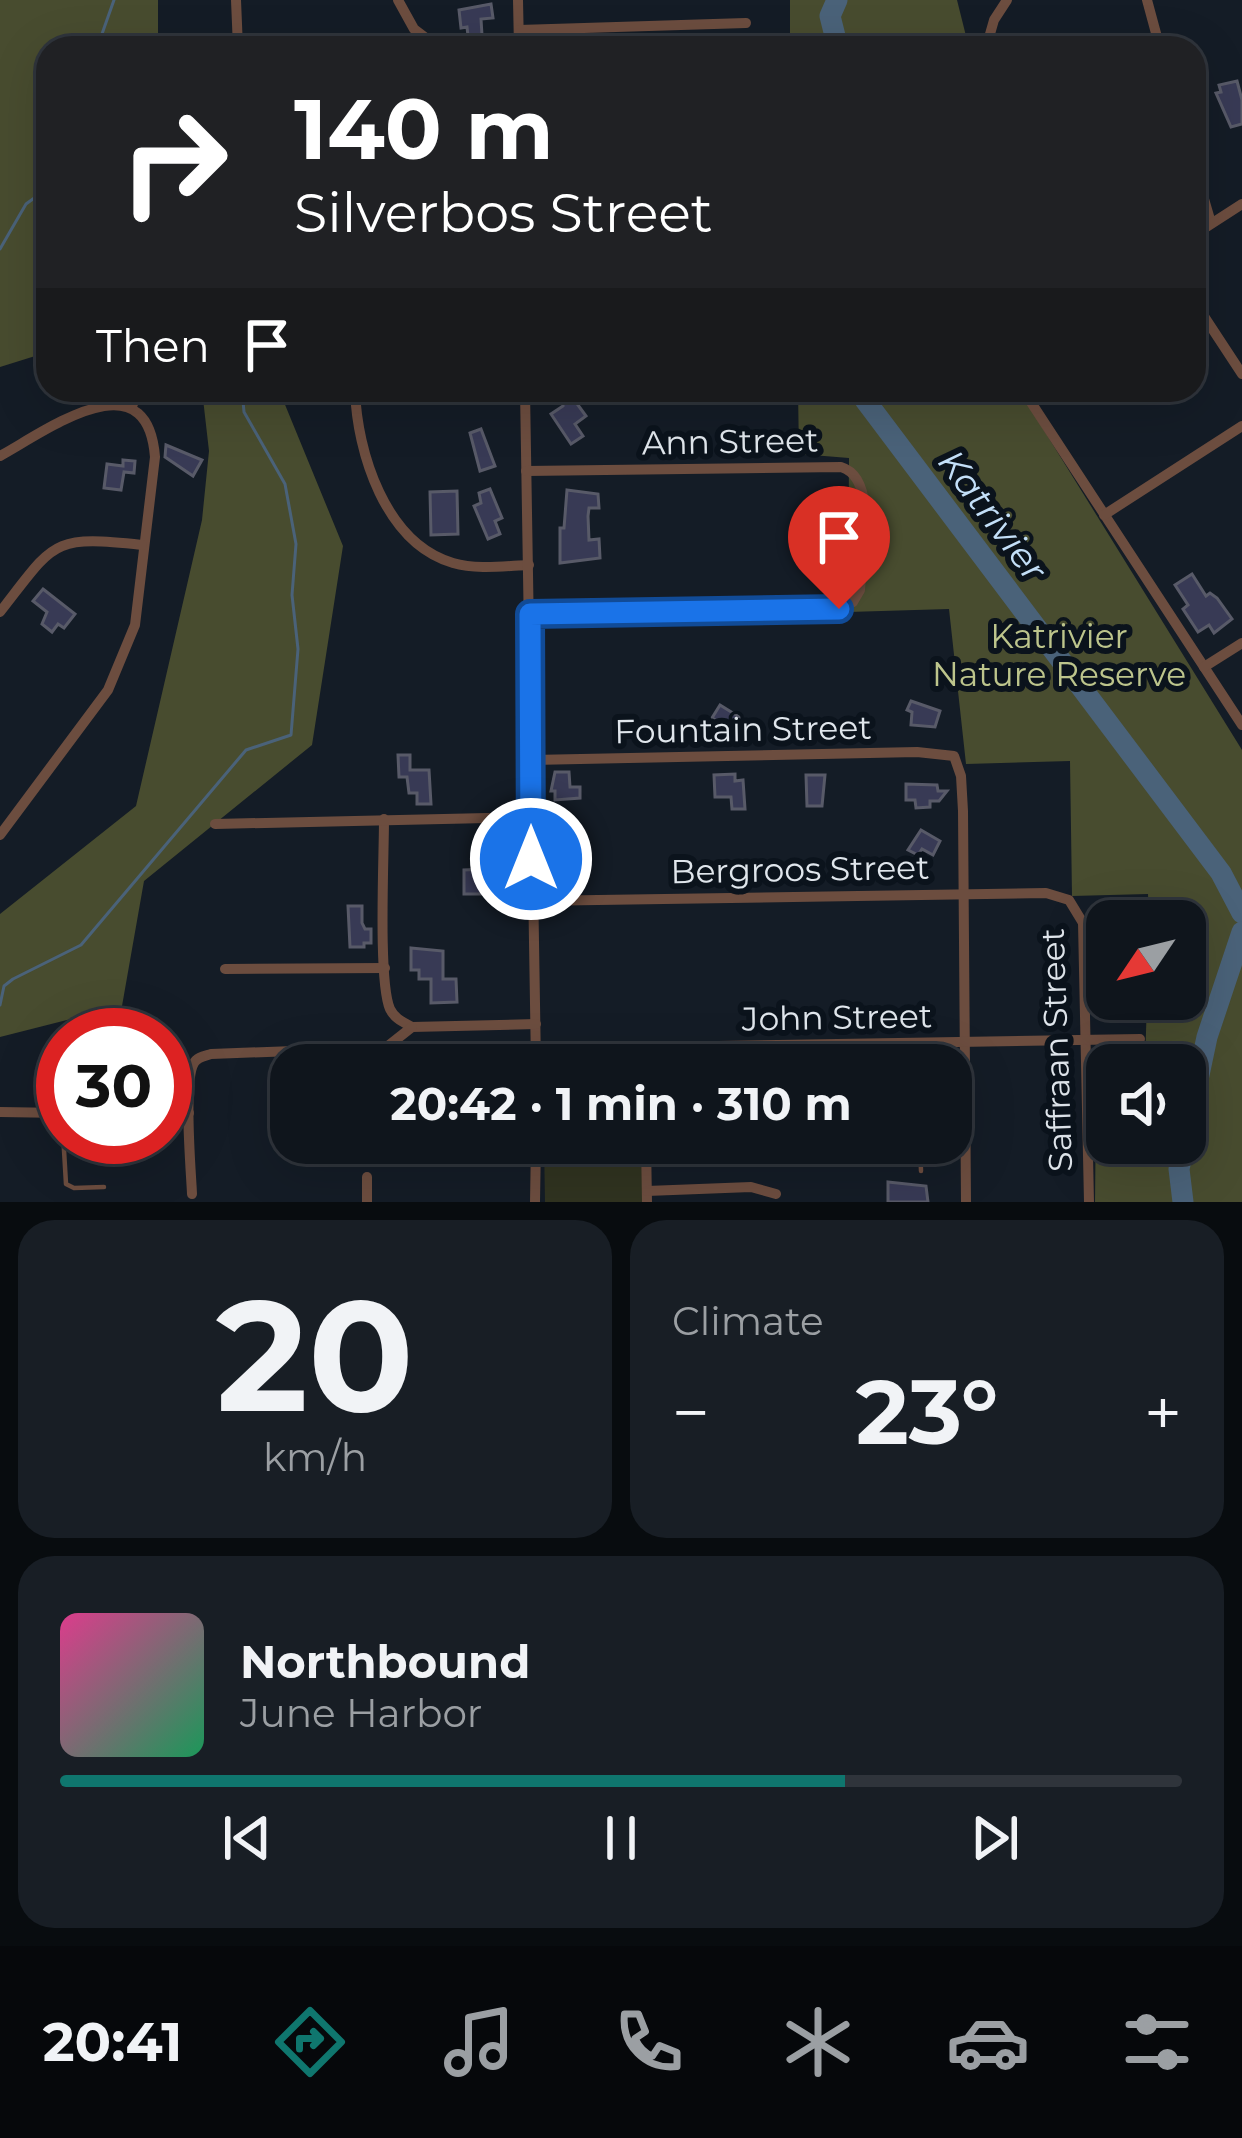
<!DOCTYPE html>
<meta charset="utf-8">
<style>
:root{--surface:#0f151c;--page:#181e25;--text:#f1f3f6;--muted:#9b9fa3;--line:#2f343b;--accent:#0f766e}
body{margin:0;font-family:Montserrat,sans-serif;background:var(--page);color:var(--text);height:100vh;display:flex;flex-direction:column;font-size:45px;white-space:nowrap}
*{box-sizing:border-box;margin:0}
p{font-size:39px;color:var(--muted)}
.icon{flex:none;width:66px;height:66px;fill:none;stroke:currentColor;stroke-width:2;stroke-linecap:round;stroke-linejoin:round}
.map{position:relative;height:1202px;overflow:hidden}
.side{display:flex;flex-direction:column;gap:18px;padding:18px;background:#080c0f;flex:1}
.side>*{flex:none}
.guide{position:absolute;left:36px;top:36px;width:1170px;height:366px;border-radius:36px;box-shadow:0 12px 48px #0002,0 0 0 3px var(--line);background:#202124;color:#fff;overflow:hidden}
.needle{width:78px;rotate:235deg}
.buttons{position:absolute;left:1086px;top:900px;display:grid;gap:24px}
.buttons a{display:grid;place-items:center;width:120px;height:120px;border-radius:24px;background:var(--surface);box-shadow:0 12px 48px #0002,0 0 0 3px var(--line);font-size:60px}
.speed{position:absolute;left:36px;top:1008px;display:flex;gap:24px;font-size:60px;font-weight:700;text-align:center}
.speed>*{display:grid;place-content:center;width:156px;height:156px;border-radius:50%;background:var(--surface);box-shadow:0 12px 48px #0002,0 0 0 3px var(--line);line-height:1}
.speed .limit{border:18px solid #d22;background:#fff;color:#111}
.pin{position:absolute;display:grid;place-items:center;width:102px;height:102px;color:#fff;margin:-123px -51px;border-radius:50% 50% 50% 0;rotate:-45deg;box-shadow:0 0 12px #0007}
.pin .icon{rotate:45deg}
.me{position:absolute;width:132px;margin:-66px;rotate:0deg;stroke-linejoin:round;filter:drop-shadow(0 0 9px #0008)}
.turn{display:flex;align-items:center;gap:42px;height:252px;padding:0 60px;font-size:54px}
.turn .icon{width:156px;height:156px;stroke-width:2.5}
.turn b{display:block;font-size:84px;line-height:102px}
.then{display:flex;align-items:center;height:114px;padding:0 60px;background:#0003;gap:24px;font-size:45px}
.big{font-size:90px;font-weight:700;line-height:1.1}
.side .tile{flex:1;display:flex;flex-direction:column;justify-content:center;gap:18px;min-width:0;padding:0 42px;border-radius:36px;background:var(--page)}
.side .dial{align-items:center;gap:0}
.dial b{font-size:156px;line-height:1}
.song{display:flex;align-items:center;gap:36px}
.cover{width:144px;height:144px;border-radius:18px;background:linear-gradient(135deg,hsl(330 70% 55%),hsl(150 70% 35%))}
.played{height:12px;border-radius:6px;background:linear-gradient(90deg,var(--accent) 70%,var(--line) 70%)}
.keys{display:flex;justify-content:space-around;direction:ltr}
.heat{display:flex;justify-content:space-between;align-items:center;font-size:66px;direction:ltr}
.side .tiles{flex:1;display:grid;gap:18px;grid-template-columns:1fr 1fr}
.tile:last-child{grid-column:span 2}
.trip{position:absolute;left:270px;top:1044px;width:702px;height:120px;border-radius:36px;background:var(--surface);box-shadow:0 12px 48px #0002,0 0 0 3px var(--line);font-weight:700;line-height:120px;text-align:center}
.tab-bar{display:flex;height:192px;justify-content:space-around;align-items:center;background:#06080b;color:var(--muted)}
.tab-bar .icon{width:84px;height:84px}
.tab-bar .active{color:var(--accent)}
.tab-bar b{font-size:54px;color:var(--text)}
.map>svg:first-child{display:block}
</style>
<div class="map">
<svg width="1242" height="1202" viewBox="0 0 1242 1202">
<rect width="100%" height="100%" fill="#141c26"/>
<!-- green -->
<g fill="#303320">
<path d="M626 1053 641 1065H544L556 1054Z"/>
<path d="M544 1143H642L643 1202H545Z"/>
</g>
<!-- forest -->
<g fill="#484c2f">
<path d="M0 0H158V48H48V352L0 367Z"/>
<path d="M790 0H957L969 48H790Z"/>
<path d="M202 390H279L343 546 312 745 144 881 122 1006 0 1037V914L136 806 202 520 209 451Z"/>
<path d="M798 390H1019L1242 750V1202H1095L1096 1104 1107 1102V1143H1185V1065H1145L1147 999H1185V921H1149L1148 894 1072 896 1070 761 966 764 949 609 848 612 849 458 799 454Z"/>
</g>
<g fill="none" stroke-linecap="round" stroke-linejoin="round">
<!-- stream -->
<g stroke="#4a6279" stroke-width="3">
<path d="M97 48 114 0"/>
<path d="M0 249 26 204 48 188"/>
<path d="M0 1005 4 986 13 979 81 945 246 750 291 735 298 649 292 595 296 544 285 484 244 412 242 390"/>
</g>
<!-- river -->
<g stroke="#4a6279" stroke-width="21">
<path d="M837 0 830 16 838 48"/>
<path d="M868 390 865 400 1221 873 1242 913"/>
<path d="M1185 1141 1207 1037 1242 932"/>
<path d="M1183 1202 1179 1169 1185 1143"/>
</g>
</g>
<!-- building -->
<g fill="#383a55" stroke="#585a68" stroke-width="3">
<path d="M491 4 493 18 481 19 482 35 468 36 467 27 461 28 459 10Z"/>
<path d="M1237 81 1242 100V124L1231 127 1216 93 1221 92 1219 85Z"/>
<path d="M563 390H575V401L586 416 575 424 583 436 571 444 551 414 563 406Z"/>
<path d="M481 429 495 466 480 471 470 433Z"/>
<path d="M166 445 202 460 193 476 165 457Z"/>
<path d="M123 460 135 461 134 473 124 472 121 490 104 488 107 464 123 466Z"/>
<path d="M490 489 502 518 495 521 500 534 488 539 474 506 481 503 479 493Z"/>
<path d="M567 490 598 494 599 508H589L588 516 589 540 599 539 600 558 560 563V528H564Z"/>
<path d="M457 491 458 534 431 535 430 492Z"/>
<path d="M1192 574 1206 596 1210 593 1217 598 1232 619 1214 633 1209 625 1198 632 1183 609 1188 605 1175 585Z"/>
<path d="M43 589 75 614 64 628 58 624 52 632 42 624 47 612 33 601Z"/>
<path d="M911 701 940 711 935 727 911 725 912 712 907 710Z"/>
<path d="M720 705 749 723 742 734 712 718Z"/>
<path d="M398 755H410V770H429L431 804H417V793H409L407 777H399Z"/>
<path d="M555 772H569L570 787H580V798L555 800V791H551Z"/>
<path d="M735 774V781L743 780 745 809H732L731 797H715L714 775Z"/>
<path d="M806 775H825L822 806H807Z"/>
<path d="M906 784 937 785 938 791H947L939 801H930V807L916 808 915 800H906Z"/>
<path d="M921 830 940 841 933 855 922 849 918 855 908 850Z"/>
<path d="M486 869V875H492L494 894H464V870Z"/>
<path d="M348 906H362V923L365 929H371V943H364V947H350Z"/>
<path d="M411 948 443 951V979H456L457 1002 431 1003V979H419V970H411Z"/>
<path d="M888 1182 926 1186 928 1202H888Z"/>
</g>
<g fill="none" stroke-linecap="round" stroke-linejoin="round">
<!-- lane -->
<g stroke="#6c4d3f" stroke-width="4.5">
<path d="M135 406 142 390"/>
<path d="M951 1086H965"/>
<path d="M62 1116 66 1184 74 1188 104 1187"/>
<path d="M920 1143 921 1171"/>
<path d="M827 1153 829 1143"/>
</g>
<!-- street -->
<g stroke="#6c4d3f" stroke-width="10">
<path d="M236 0 238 48"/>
<path d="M398 0 414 29 439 48"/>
<path d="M518 0 519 48"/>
<path d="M1147 0 1160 48"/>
<path d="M519 30 746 23"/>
<path d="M986 48 994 20 1007 0"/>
<path d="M1194 165 1211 223"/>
<path d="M1194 235 1242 204"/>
<path d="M1194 301 1242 374"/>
<path d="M355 390C357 452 385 543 453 563 477 570 505 566 529 565"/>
<path d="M525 390 536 1065"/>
<path d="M1023 390 1242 725"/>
<path d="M0 456C46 431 147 355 155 457L135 625 108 690 0 835"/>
<path d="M526 471 841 467C879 478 862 558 860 590L853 602 839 609 529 614"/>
<path d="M1104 515 1242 426"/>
<path d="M0 612C55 542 50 535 142 545"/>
<path d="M1204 667 1242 643"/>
<path d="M532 760 917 752 954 756 961 776 963 811 966 1202"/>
<path d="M384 819C384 858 378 981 390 1009 395 1019 403 1022 412 1027L536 1024"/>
<path d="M215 824 531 817"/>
<path d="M531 901 1046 893 1069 900 1083 923 1089 1202"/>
<path d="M225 969 385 968"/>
<path d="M643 1047 644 1065"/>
<path d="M536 1049 1140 1039"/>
<path d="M0 1112 63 1113"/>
<path d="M165 1113H189"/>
<path d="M646 1143 647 1202"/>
<path d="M367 1177V1202"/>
<path d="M647 1191 751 1187 776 1194"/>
<path d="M192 1194C191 1170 183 1080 194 1063 197 1057 205 1056 211 1054L374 1048 388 1046 412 1027"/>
<path d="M535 1202 536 1143"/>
</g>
</g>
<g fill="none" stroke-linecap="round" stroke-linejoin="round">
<defs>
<path id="route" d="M531 859 530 614 839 609"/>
</defs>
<!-- route casing -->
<use href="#route" stroke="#114b97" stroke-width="30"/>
<!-- route -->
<use href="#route" stroke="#1a73e8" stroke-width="21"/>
</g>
<g text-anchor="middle" stroke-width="12" stroke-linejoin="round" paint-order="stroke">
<!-- street labels -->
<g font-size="33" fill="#e0e6ec" stroke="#0b131c">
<text transform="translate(730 441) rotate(-1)" y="12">Ann Street</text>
<text transform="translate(743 729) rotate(-1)" y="12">Fountain Street</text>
<text transform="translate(800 869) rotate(-1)" y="12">Bergroos Street</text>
<text transform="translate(837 1017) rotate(-1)" y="12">John Street</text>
<text transform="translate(1056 1050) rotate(-92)" y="12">Saffraan Street</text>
</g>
<!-- park labels -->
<g font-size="33" fill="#bdc58c" stroke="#0b131c">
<text x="1059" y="648">Katrivier<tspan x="1059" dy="38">Nature Reserve</tspan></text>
</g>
<!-- water labels -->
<g font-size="36" font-style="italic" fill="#c3dff8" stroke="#0b131c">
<text transform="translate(993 515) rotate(53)" y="13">Katrivier</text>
</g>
</g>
</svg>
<div class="buttons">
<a><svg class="needle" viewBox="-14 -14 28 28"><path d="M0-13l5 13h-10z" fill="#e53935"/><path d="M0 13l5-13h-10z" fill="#9b9fa3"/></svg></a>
<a><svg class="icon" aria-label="sound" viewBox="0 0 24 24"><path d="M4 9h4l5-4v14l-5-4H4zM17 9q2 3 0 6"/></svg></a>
</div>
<div class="speed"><div class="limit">30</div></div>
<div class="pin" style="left:839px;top:609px;background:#d93025"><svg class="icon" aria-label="arrive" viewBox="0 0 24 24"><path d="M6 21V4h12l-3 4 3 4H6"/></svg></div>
<svg class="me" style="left:531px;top:859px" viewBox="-20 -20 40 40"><circle r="17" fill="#1a73e8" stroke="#fff" stroke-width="3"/><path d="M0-11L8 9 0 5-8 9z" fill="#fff"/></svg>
<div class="trip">20:42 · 1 min · 310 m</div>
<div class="guide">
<div class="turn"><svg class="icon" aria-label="right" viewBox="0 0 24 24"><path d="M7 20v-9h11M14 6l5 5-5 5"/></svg><div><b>140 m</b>Silverbos Street</div></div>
<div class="then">Then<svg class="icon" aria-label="arrive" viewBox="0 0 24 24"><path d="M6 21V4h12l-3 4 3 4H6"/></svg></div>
</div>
</div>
<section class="side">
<div class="tiles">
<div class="tile dial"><b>20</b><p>km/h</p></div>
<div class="tile"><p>Climate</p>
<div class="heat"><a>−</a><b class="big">23°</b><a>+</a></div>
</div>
<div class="tile">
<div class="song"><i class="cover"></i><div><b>Northbound</b><p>June Harbor</p></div></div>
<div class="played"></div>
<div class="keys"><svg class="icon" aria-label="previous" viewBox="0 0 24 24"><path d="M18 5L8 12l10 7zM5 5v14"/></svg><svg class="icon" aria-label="pause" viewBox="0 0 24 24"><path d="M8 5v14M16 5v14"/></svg><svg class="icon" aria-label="next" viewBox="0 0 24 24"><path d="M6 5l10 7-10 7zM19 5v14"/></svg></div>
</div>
</div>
</section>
<nav class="tab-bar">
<b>20:41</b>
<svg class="icon active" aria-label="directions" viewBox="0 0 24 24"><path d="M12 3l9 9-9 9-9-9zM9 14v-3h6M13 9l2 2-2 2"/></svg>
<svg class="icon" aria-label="music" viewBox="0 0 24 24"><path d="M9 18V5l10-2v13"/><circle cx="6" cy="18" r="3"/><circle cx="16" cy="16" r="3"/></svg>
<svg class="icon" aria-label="phone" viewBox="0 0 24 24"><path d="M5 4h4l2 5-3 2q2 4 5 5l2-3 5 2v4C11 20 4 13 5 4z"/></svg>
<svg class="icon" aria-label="climate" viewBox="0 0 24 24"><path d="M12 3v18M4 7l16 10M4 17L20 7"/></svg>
<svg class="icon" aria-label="car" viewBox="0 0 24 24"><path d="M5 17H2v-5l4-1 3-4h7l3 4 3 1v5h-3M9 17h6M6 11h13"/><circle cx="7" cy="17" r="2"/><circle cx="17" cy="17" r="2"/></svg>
<svg class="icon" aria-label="filters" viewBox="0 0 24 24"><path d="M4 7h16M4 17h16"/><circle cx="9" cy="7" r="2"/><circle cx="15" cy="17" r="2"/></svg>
</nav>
